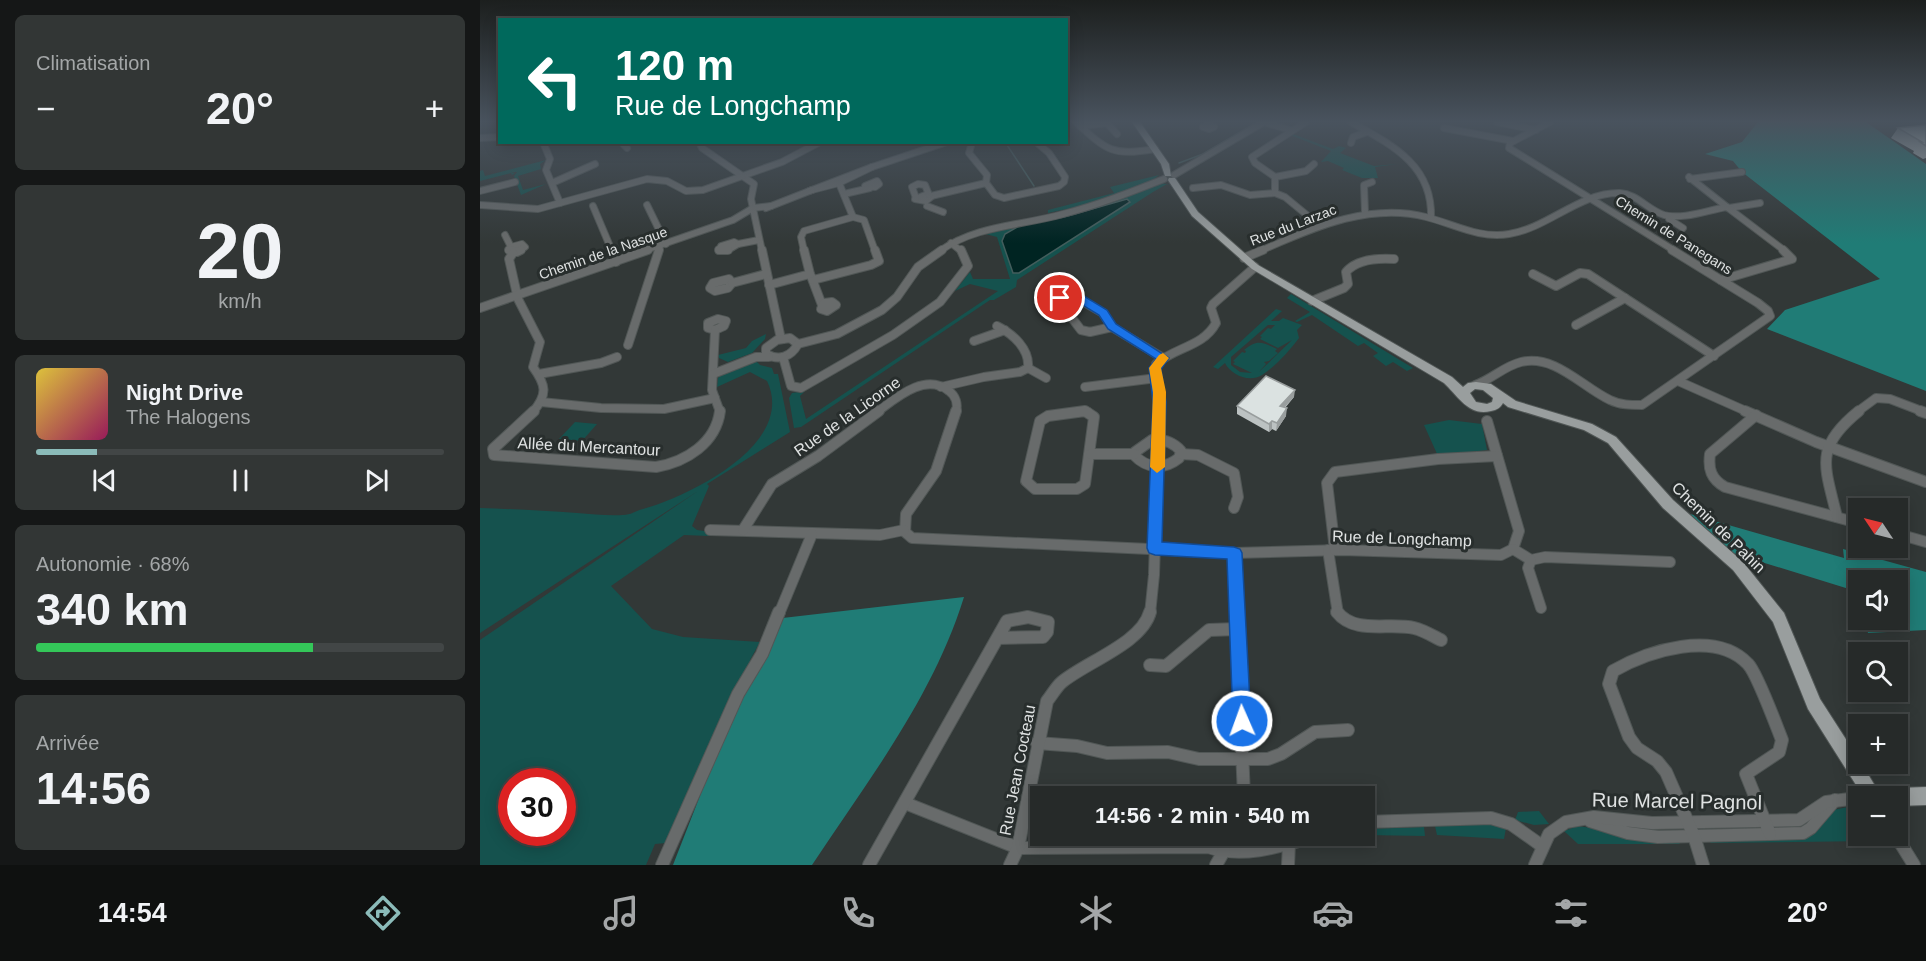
<!DOCTYPE html>
<html lang="fr">
<meta charset="utf-8">
<style>
:root{--surface:#262a29;--page:#323635;--text:#f1f3f6;--muted:#a4a7a8;--line:#424646;--accent:#8bbbb9}
body{margin:0;font-family:Arial,sans-serif;background:var(--page);color:var(--text);height:100vh;display:flex;flex-direction:column;font-size:22px;white-space:nowrap}
*{box-sizing:border-box;margin:0}
p{font-size:20px;color:var(--muted)}
.icon{flex:none;width:33px;height:33px;fill:none;stroke:currentColor;stroke-width:2;stroke-linecap:round;stroke-linejoin:round}
.map{position:relative;flex:1;overflow:hidden}
.drawer{display:flex;flex-direction:column;gap:15px;padding:15px;background:#151717;width:480px}
.drawer>*{flex:none}
.top-card{position:absolute;left:18px;top:18px;width:570px;height:126px;border-radius:0px;box-shadow:0 3px 15px #0003,0 0 0 2px var(--line);background:#00695c;color:#fff;overflow:hidden}
.needle{width:39px;rotate:305deg}
.tools{position:absolute;left:1368px;top:498px;display:grid;gap:12px}
.tools a{display:grid;place-items:center;width:60px;height:60px;border-radius:0px;background:var(--surface);box-shadow:0 3px 15px #0003,0 0 0 2px var(--line);font-size:30px}
.speed{position:absolute;left:18px;top:768px;display:flex;gap:12px;font-size:30px;font-weight:700;text-align:center}
.speed>*{display:grid;place-content:center;width:78px;height:78px;border-radius:50%;background:var(--surface);box-shadow:0 3px 15px #0003,0 0 0 2px var(--line);line-height:1}
.speed .limit{border:9px solid #d22;background:#fff;color:#111}
.pin{position:absolute;display:grid;place-items:center;width:51px;height:51px;color:#fff;margin:-26px;border:3px solid #fff;border-radius:50%;box-shadow:0 2px 6px #0007}
.me{position:absolute;width:66px;margin:-33px;rotate:358deg;stroke-linejoin:round;filter:drop-shadow(0 0 4px #0008)}
.turn{display:flex;align-items:center;gap:21px;height:126px;padding:0 18px;font-size:27px}
.turn .icon{width:78px;height:78px;stroke-width:2.5}
.turn b{display:block;font-size:42px;line-height:51px}
.big{font-size:45px;font-weight:800;line-height:1.1}
.drawer .card{flex:1;display:flex;flex-direction:column;justify-content:center;gap:9px;min-width:0;padding:0 21px;border-radius:9px;background:var(--page)}
.drawer .dial{align-items:center;gap:0}
.dial b{font-size:78px;line-height:1}
.song{display:flex;align-items:center;gap:18px}
.cover{width:72px;height:72px;border-radius:9px;background:linear-gradient(135deg,hsl(50 70% 55%),hsl(330 70% 35%))}
.played{height:6px;border-radius:3px;background:linear-gradient(90deg,var(--accent) 15%,var(--line) 15%)}
.keys{display:flex;justify-content:space-around;direction:ltr}
.heat{display:flex;justify-content:space-between;align-items:center;font-size:33px;direction:ltr}
.charge{height:9px;border-radius:4px;background:linear-gradient(90deg,#34c759 68%,var(--line) 0)}
.trip{position:absolute;left:550px;top:786px;width:345px;height:60px;border-radius:0px;background:var(--surface);box-shadow:0 3px 15px #0003,0 0 0 2px var(--line);font-weight:800;line-height:60px;text-align:center}
.tabs{display:flex;height:96px;justify-content:space-around;align-items:center;background:#0f1110;color:var(--muted)}
.tabs .icon{width:42px;height:42px}
.tabs .active{color:var(--accent)}
.tabs b{font-size:27px;color:var(--text)}
main{display:flex;flex:1;min-height:0}
.map>svg:first-child{display:block}
</style>
<main>
<section class="drawer">
<div class="card"><p>Climatisation</p>
<div class="heat"><a>−</a><b class="big">20°</b><a>+</a></div>
</div>
<div class="card dial"><b>20</b><p>km/h</p></div>
<div class="card">
<div class="song"><i class="cover"></i><div><b>Night Drive</b><p>The Halogens</p></div></div>
<div class="played"></div>
<div class="keys"><svg class="icon" aria-label="previous" viewBox="0 0 24 24"><path d="M18 5L8 12l10 7zM5 5v14"/></svg><svg class="icon" aria-label="pause" viewBox="0 0 24 24"><path d="M8 5v14M16 5v14"/></svg><svg class="icon" aria-label="next" viewBox="0 0 24 24"><path d="M6 5l10 7-10 7zM19 5v14"/></svg></div>
</div>
<div class="card"><p>Autonomie · 68%</p><b class="big">340 km</b><div class="charge"></div></div>
<div class="card"><p>Arrivée</p><b class="big">14:56</b></div>
</section>
<div class="map">
<svg width="1446" height="865" viewBox="0 0 1446 865">
<rect width="100%" height="100%" fill="#323837"/>
<!-- green -->
<g fill="#15524e" fill-rule="evenodd">
<path d="M813 134 853 149 859 146 866 148 860 153 894 166 917 164 895 167 898 178H882L862 170 864 168 848 161 841 162 851 151 810 135Z"/>
<path d="M66 160 60 164 61 169 38 176 43 190 66 184 41 195 34 176 37 172H31L35 173 32 175 31 173 0 181V171L3 170 5 176Z"/>
<path d="M679 175C659 194 596 207 568 213V210L634 193 630 187Z"/>
<path d="M680 183 692 185 687 184 673 192 537 280 536 287 514 300H510L321 427 314 428 309 398 312 393 325 391 320 396 326 419 518 291 490 284 475 291 490 272 493 279H530L517 237 502 233 613 208Z"/>
<path d="M811 294 933 368 927 371 913 362 906 366 893 356 898 353 884 343 878 346 832 315 817 322 815 321 830 312 807 298Z"/>
<path d="M796 309 802 311 791 321H799L803 318 822 325 817 330 819 338C810 350 795 367 782 375 769 383 751 375 745 363L738 369 733 367ZM788 325H795L791 329 788 328 780 336 782 337 780 339 798 348 812 340 779 372 786 364 784 362 789 361 798 353 795 351 797 349C782 342 777 339 764 350L766 351 765 353 762 352 753 361 755 362 753 364 772 373 760 372 751 365V357Z"/>
<path d="M286 334 285 339 272 353 248 362 239 358 238 355 266 348 272 341Z"/>
<path d="M276 361 280 365 292 368 294 374H298L310 432 227 484 229 486 212 526 217 530 231 532 229 536 204 535 131 586 172 629 203 637 280 642 270 660 274 662 186 843 175 844 166 865H0V640L218 491 0 633V508C32 509 64 511 97 513 112 514 128 516 143 515 151 515 155 511 163 509 209 496 317 444 287 381L270 372 237 387 238 378 242 374ZM32 782H82V832H32Z"/>
<path d="M969 420 1002 424 1007 450 958 456 944 425Z"/>
<path d="M95 422 117 424 102 441 79 439Z"/>
<path d="M1373 806 1378 808V836H1392L1390 841 1230 843 1232 841 1328 837 1339 829 1353 810Z"/>
<path d="M1059 811 1069 824 1054 825 1035 820 1038 812Z"/>
<path d="M1006 824 1026 828 1024 839 957 835 955 826Z"/>
<path d="M1098 826 1197 841 1200 844H1098L1084 831Z"/>
<path d="M944 827 945 836 885 835V829Z"/>
</g>
<!-- forest -->
<g fill="#207c76">
<path d="M1278 122H1386L1446 164V391L1287 329 1305 310 1400 279 1262 172 1253 161 1225 154 1262 142Z"/>
<path d="M1210 514 1364 558 1363 549 1446 572V630L1388 633 1385 620H1418V580H1378V597L1369 589 1249 552Z"/>
<path d="M484 597C453 697 389 779 332 865H193L280 642 294 619Z"/>
</g>
<!-- water -->
<path fill="#002422" stroke="#435d5c" stroke-width="1.5" d="M647 199 650 202 539 273H533L522 241 525 234 539 226 584 217Z"/>
<g fill="none" stroke-linecap="round" stroke-linejoin="round">
<!-- stream -->
<g stroke="#435d5c" stroke-width="1.5">
<path d="M525 142 554 186"/>
<path d="M699 163 723 154 769 127"/>
</g>
<defs>
<g id="minor-far3">
<path d="M596 122C627 151 632 156 675 149"/>
<path d="M784 122 810 130"/>
<path d="M871 122C912 145 953 165 951 218"/>
<path d="M1017 122 1056 130"/>
<path d="M1070 122 1030 143 1029 148 1195 251"/>
<path d="M729 124 734 127 729 129 723 127Z"/>
<path d="M600 126 627 123 637 134"/>
<path d="M964 128 1033 141"/>
<path d="M0 138 20 137"/>
<path d="M63 142 70 159 66 170 80 203"/>
<path d="M141 142 147 148"/>
<path d="M219 142 222 148 274 184 271 199 282 251"/>
<path d="M489 142 491 146 489 153 507 175 506 183 515 195 524 198 579 186 584 182 585 177 569 153 556 142"/>
<path d="M871 143 873 137 887 132"/>
<path d="M392 167 467 142"/>
<path d="M392 167 359 183 332 190Z"/>
<path d="M694 175 784 122"/>
<path d="M795 177 826 171 834 164"/>
<path d="M1209 177 1247 207"/>
<path d="M1210 179 1262 172"/>
<path d="M397 181 399 184 395 187 385 186Z"/>
<path d="M72 183 115 164"/>
<path d="M713 188 741 185 770 195 795 193"/>
<path d="M0 191 35 182"/>
<path d="M329 191 332 190"/>
<path d="M795 193V177L775 163 772 157 826 122"/>
<path d="M795 193 805 197 839 225"/>
<path d="M364 194 390 188"/>
<path d="M448 194 451 197 446 201 435 199Z"/>
<path d="M451 196 506 183"/>
<path d="M436 198 432 187 438 184 445 185 449 195"/>
<path d="M0 205 58 209 167 179 187 181 206 191 223 190 302 162 340 142"/>
<path d="M167 205 186 244"/>
<path d="M113 206 132 251"/>
<path d="M447 206 463 212"/>
<path d="M286 208 332 190"/>
<path d="M1249 208 1280 203"/>
<path d="M885 213 884 185 892 182"/>
<path d="M1189 216V219L1203 228"/>
<path d="M373 217 384 220 395 251"/>
<path d="M25 235 31 247"/>
<path d="M254 242 258 244 248 250 239 251 241 246Z"/>
<path d="M471 243 481 251"/>
<path d="M258 244 279 240"/>
<path d="M30 251 31 247 42 244 45 247 38 251"/>
<path d="M163 251 253 220 273 208 291 206"/>
<path d="M178 251 180 246"/>
<path d="M324 251 321 237 324 231 373 217 359 183"/>
<path d="M460 251C496 225 541 226 583 214 618 205 651 192 684 179"/>
<path d="M780 251C831 229 888 202 946 217 974 224 999 239 1029 234 1068 228 1100 192 1140 193 1157 194 1168 210 1184 215 1203 220 1228 210 1247 207L1305 251"/>
</g>
<g id="minor-far2">
<path d="M29 250 37 252 41 250"/>
<path d="M131 250 136 262"/>
<path d="M239 250H248"/>
<path d="M282 250 301 339"/>
<path d="M33 253 29 259 38 299 60 342 53 367C66 385 68 394 53 412"/>
<path d="M764 258 783 250"/>
<path d="M1053 274 1076 286 1100 273 1108 274 1234 356"/>
<path d="M331 276 342 305"/>
<path d="M249 279 252 283 248 288 235 291 230 288 233 283Z"/>
<path d="M333 280 391 265 399 261 395 250"/>
<path d="M1241 280 1312 259 1303 250"/>
<path d="M252 283 286 274"/>
<path d="M289 285 330 274 324 250"/>
<path d="M590 294 623 313 632 327 610 332 601 330 579 301 580 298Z"/>
<path d="M832 301 864 288 868 284 866 272C877 259 898 258 914 259"/>
<path d="M352 302 356 305 347 311 341 309 344 303Z"/>
<path d="M0 308 168 250"/>
<path d="M238 319 246 321 244 326 235 330 228 328V323Z"/>
<path d="M1096 325 1145 298"/>
<path d="M632 327 683 358"/>
<path d="M235 330 232 390 240 412"/>
<path d="M310 338 318 344C311 357 299 361 286 354V348L297 340Z"/>
<path d="M494 341 525 330"/>
<path d="M318 344 357 334 402 310 417 297 438 267 462 250"/>
<path d="M148 345 179 250"/>
<path d="M303 357 311 386 321 388 413 335 460 302 488 266 481 250"/>
<path d="M548 368 566 378"/>
<path d="M59 374 121 363 137 357"/>
<path d="M233 374 276 357H289"/>
<path d="M1198 381 1268 412"/>
<path d="M995 385C1011 380 1024 366 1041 362 1075 354 1102 387 1130 400 1140 405 1151 405 1162 405L1290 316 1288 311 1278 303 1192 250"/>
<path d="M461 387 504 377 540 372 548 368C550 349 533 334 517 326"/>
<path d="M605 387 677 378"/>
<path d="M61 402 121 408 184 409 235 398"/>
<path d="M397 412C416 398 445 372 469 391 476 396 478 404 476 412"/>
<path d="M597 412H608"/>
<path d="M679 412 676 364C695 347 723 347 736 323L731 308 733 304 775 267"/>
<path d="M1377 412 1396 398 1410 399 1444 412"/>
</g>
<g id="minor-far1">
<path d="M54 411 13 449 14 455 176 467C206 462 236 443 240 411"/>
<path d="M476 411 456 471 426 514 425 532 432 538 754 553 862 550 1021 555 1033 549 1039 531 1007 421"/>
<path d="M605 411 614 417 605 484 597 489H555L546 481 560 421 568 416Z"/>
<path d="M1265 411 1336 442 1446 482"/>
<path d="M1440 411 1446 413"/>
<path d="M1276 415 1230 454C1228 469 1231 479 1245 487L1378 523"/>
<path d="M672 440C684 439 693 442 701 451L699 458C684 470 667 469 654 455L655 452Z"/>
<path d="M611 454H654"/>
<path d="M701 454 718 455 754 473 758 497 754 508"/>
<path d="M1357 517C1345 466 1333 448 1379 411"/>
<path d="M230 530 400 535 424 530"/>
<path d="M263 530 292 484 338 456 399 411"/>
<path d="M1418 534 1446 542"/>
<path d="M1033 549 1051 560 1065 557 1190 562"/>
<path d="M848 550 858 614"/>
<path d="M855 550 847 483 855 472 958 459 1017 456"/>
<path d="M754 553 756 614"/>
<path d="M1051 560 1048 568 1061 608"/>
<path d="M299 614 332 534"/>
<path d="M670 614 674 575 679 411"/>
</g>
<g id="minor">
<path d="M756 612 764 796"/>
<path d="M857 612C875 635 909 622 934 628 943 630 953 636 961 640"/>
<path d="M670 665 686 666 729 630 758 629"/>
<path d="M557 743 597 746 627 753 688 752 719 759H788L801 754 835 732 868 730"/>
<path d="M425 803 538 848 728 847C763 859 802 846 836 836"/>
<path d="M1110 821 1148 833 1178 837 1323 833 1331 828 1355 800"/>
<path d="M885 822 1011 818 1031 824 1062 846"/>
<path d="M752 836 755 850"/>
<path d="M790 836 809 844"/>
<path d="M1416 836 1434 865"/>
<path d="M728 847 745 836"/>
<path d="M780 849 782 836"/>
<path d="M182 865 258 694 282 654 299 612"/>
<path d="M389 865 527 621 548 617 568 622 567 632 563 637 518 638"/>
<path d="M530 865 538 848 567 701C572 695 576 687 582 682 606 662 662 643 670 612"/>
<path d="M736 865 744 851"/>
<path d="M808 865 809 844"/>
<path d="M1055 865 1069 834 1086 822 1114 817 1172 823 1319 820 1346 802 1378 798"/>
<path d="M1223 865 1214 836 1186 772 1177 761 1157 748 1149 737 1129 684 1133 671C1168 651 1235 629 1268 664 1277 673 1296 725 1302 740L1299 752 1266 774 1290 834"/>
</g>
<g id="major">
<path d="M652 122H660L689 164 691 176H685L681 164Z"/>
<path d="M689 178H695L718 212 778 265 972 377 983 387 988 383 996 382 1011 384 1036 401 1112 424 1136 437 1193 500 1263 562 1304 613 1340 699 1378 758V764H1382L1401 796H1383L1328 709 1293 622 1253 570 1183 508 1128 443 1104 430 1028 407 1023 403C1020 408 1017 410 1011 411 989 417 978 396 964 383L772 269 712 216 688 180ZM995 389 1003 390 1013 398 1012 402 1007 404 996 402 990 393Z"/>
<path d="M1446 787V805L1418 806V796H1410L1412 791 1418 788Z"/>
</g>
</defs>
<!-- minor-far3 casing -->
<use href="#minor-far3" stroke="#515756" stroke-width="8"/>
<!-- minor-far2 casing -->
<use href="#minor-far2" stroke="#515756" stroke-width="10"/>
<!-- minor-far1 casing -->
<use href="#minor-far1" stroke="#515756" stroke-width="12"/>
<!-- minor casing -->
<use href="#minor" stroke="#515756" stroke-width="14"/>
<!-- major casing -->
<use href="#major" stroke="#515756" stroke-width="2"/>
<!-- minor-far3 -->
<use href="#minor-far3" stroke="#686b6b" stroke-width="6"/>
<!-- minor-far2 -->
<use href="#minor-far2" stroke="#686b6b" stroke-width="8"/>
<!-- minor-far1 -->
<use href="#minor-far1" stroke="#686b6b" stroke-width="10"/>
<!-- minor -->
<use href="#minor" stroke="#686b6b" stroke-width="12"/>
<!-- major -->
<use href="#major" fill="#999e9e" fill-rule="evenodd"/>
</g>
<!-- wall -->
<g fill="#bcc2c2">
<path d="M1446 125V158L1443 159 1433 153 1434 151 1411 138 1418 128Z"/>
<path d="M814 397 805 408 806 416 796 431 792 429 789 432 757 414V406Z"/>
</g>
<!-- shaded-wall -->
<g fill="#999e9e">
<path d="M815 390 814 397 799 413 800 406Z"/>
<path d="M807 408 806 416 796 431 797 423Z"/>
<path d="M792 421V429L789 432V424Z"/>
</g>
<!-- building -->
<g fill="#dbe2e1" stroke="#999e9e" stroke-width="1.5">
<path d="M1446 125V146L1440 142H1442L1418 128Z"/>
<path d="M786 376 815 390 800 406 807 408 797 423 792 421 789 424 757 406Z"/>
</g>
<!-- sky -->
<linearGradient id="sky" x2="0" y2="1"><stop stop-color="#1c1f1e"/><stop offset="0.5" stop-color="#49535e"/><stop offset="1" stop-color="#49535e" stop-opacity="0"/></linearGradient>
<rect width="1446" height="243" fill="url(#sky)"/>
<!-- route -->
<path fill="#1a73e8" stroke="#114b97" stroke-width="1.5" d="M590 291 599 293 627 310 636 324 689 358 681 369 686 402 682 542 754 547 760 549 762 553 771 721 768 727 762 730 755 727 753 721 747 559 675 555 669 553 667 548 673 402 669 368 676 359 628 329 619 315 591 298 580 301 574 298Z"/>
<!-- slow -->
<path fill="#f59e0b" d="M683 353 689 358 681 368 686 392 685 467 677 473 670 467 673 392 669 368 679 355Z"/>
<g text-anchor="middle" stroke-width="6" stroke-linejoin="round" paint-order="stroke">
<!-- far-street labels -->
<g font-size="14" fill="#dfe2e2" stroke="#282e2d">
<text transform="translate(813 225) rotate(-21)" y="5">Rue du Larzac</text>
<text transform="translate(1194 235) rotate(32)" y="5">Chemin de Panegans</text>
<text transform="translate(123 253) rotate(-19)" y="5">Chemin de la Nasque</text>
</g>
<!-- street labels -->
<g font-size="16" fill="#dfe2e2" stroke="#282e2d">
<text transform="translate(367 416) rotate(-35)" y="6">Rue de la Licorne</text>
<text transform="translate(109 446) rotate(3)" y="6">Allée du Mercantour</text>
<text transform="translate(1239 527) rotate(44)" y="6">Chemin de Pahin</text>
<text transform="translate(922 538) rotate(2)" y="6">Rue de Longchamp</text>
<text transform="translate(537 770) rotate(-79)" y="6">Rue Jean Cocteau</text>
</g>
<!-- near-street labels -->
<g font-size="20" fill="#dfe2e2" stroke="#282e2d">
<text transform="translate(1197 801) rotate(1)" y="7">Rue Marcel Pagnol</text>
</g>
</g>
</svg>
<div class="tools">
<a><svg class="needle" viewBox="-14 -14 28 28"><path d="M0-13l5 13h-10z" fill="#e53935"/><path d="M0 13l5-13h-10z" fill="#a4a7a8"/></svg></a>
<a><svg class="icon" aria-label="sound" viewBox="0 0 24 24"><path d="M4 9h4l5-4v14l-5-4H4zM17 9q2 3 0 6"/></svg></a>
<a><svg class="icon" aria-label="search" viewBox="0 0 24 24"><circle cx="10" cy="10" r="6"/><path d="M15 15l6 6"/></svg></a>
<a>+</a>
<a>−</a>
</div>
<div class="speed"><div class="limit">30</div></div>
<div class="pin" style="left:580px;top:298px;background:#d93025"><svg class="icon" aria-label="arrive" viewBox="0 0 24 24"><path d="M6 21V4h12l-3 4 3 4H6"/></svg></div>
<svg class="me" style="left:762px;top:721px" viewBox="-20 -20 40 40"><circle r="17" fill="#1a73e8" stroke="#fff" stroke-width="3"/><path d="M0-11L8 9 0 5-8 9z" fill="#fff"/></svg>
<div class="trip">14:56 · 2 min · 540 m</div>
<div class="top-card">
<div class="turn"><svg class="icon" aria-label="left" viewBox="0 0 24 24"><path d="M17 20v-9H6M10 6l-5 5 5 5"/></svg><div><b>120 m</b>Rue de Longchamp</div></div>
</div>
</div>
</main>
<nav class="tabs">
<b>14:54</b>
<svg class="icon active" aria-label="directions" viewBox="0 0 24 24"><path d="M12 3l9 9-9 9-9-9zM9 14v-3h6M13 9l2 2-2 2"/></svg>
<svg class="icon" aria-label="music" viewBox="0 0 24 24"><path d="M9 18V5l10-2v13"/><circle cx="6" cy="18" r="3"/><circle cx="16" cy="16" r="3"/></svg>
<svg class="icon" aria-label="phone" viewBox="0 0 24 24"><path d="M5 4h4l2 5-3 2q2 4 5 5l2-3 5 2v4C11 20 4 13 5 4z"/></svg>
<svg class="icon" aria-label="climate" viewBox="0 0 24 24"><path d="M12 3v18M4 7l16 10M4 17L20 7"/></svg>
<svg class="icon" aria-label="car" viewBox="0 0 24 24"><path d="M5 17H2v-5l4-1 3-4h7l3 4 3 1v5h-3M9 17h6M6 11h13"/><circle cx="7" cy="17" r="2"/><circle cx="17" cy="17" r="2"/></svg>
<svg class="icon" aria-label="filters" viewBox="0 0 24 24"><path d="M4 7h16M4 17h16"/><circle cx="9" cy="7" r="2"/><circle cx="15" cy="17" r="2"/></svg>
<b>20°</b>
</nav>
